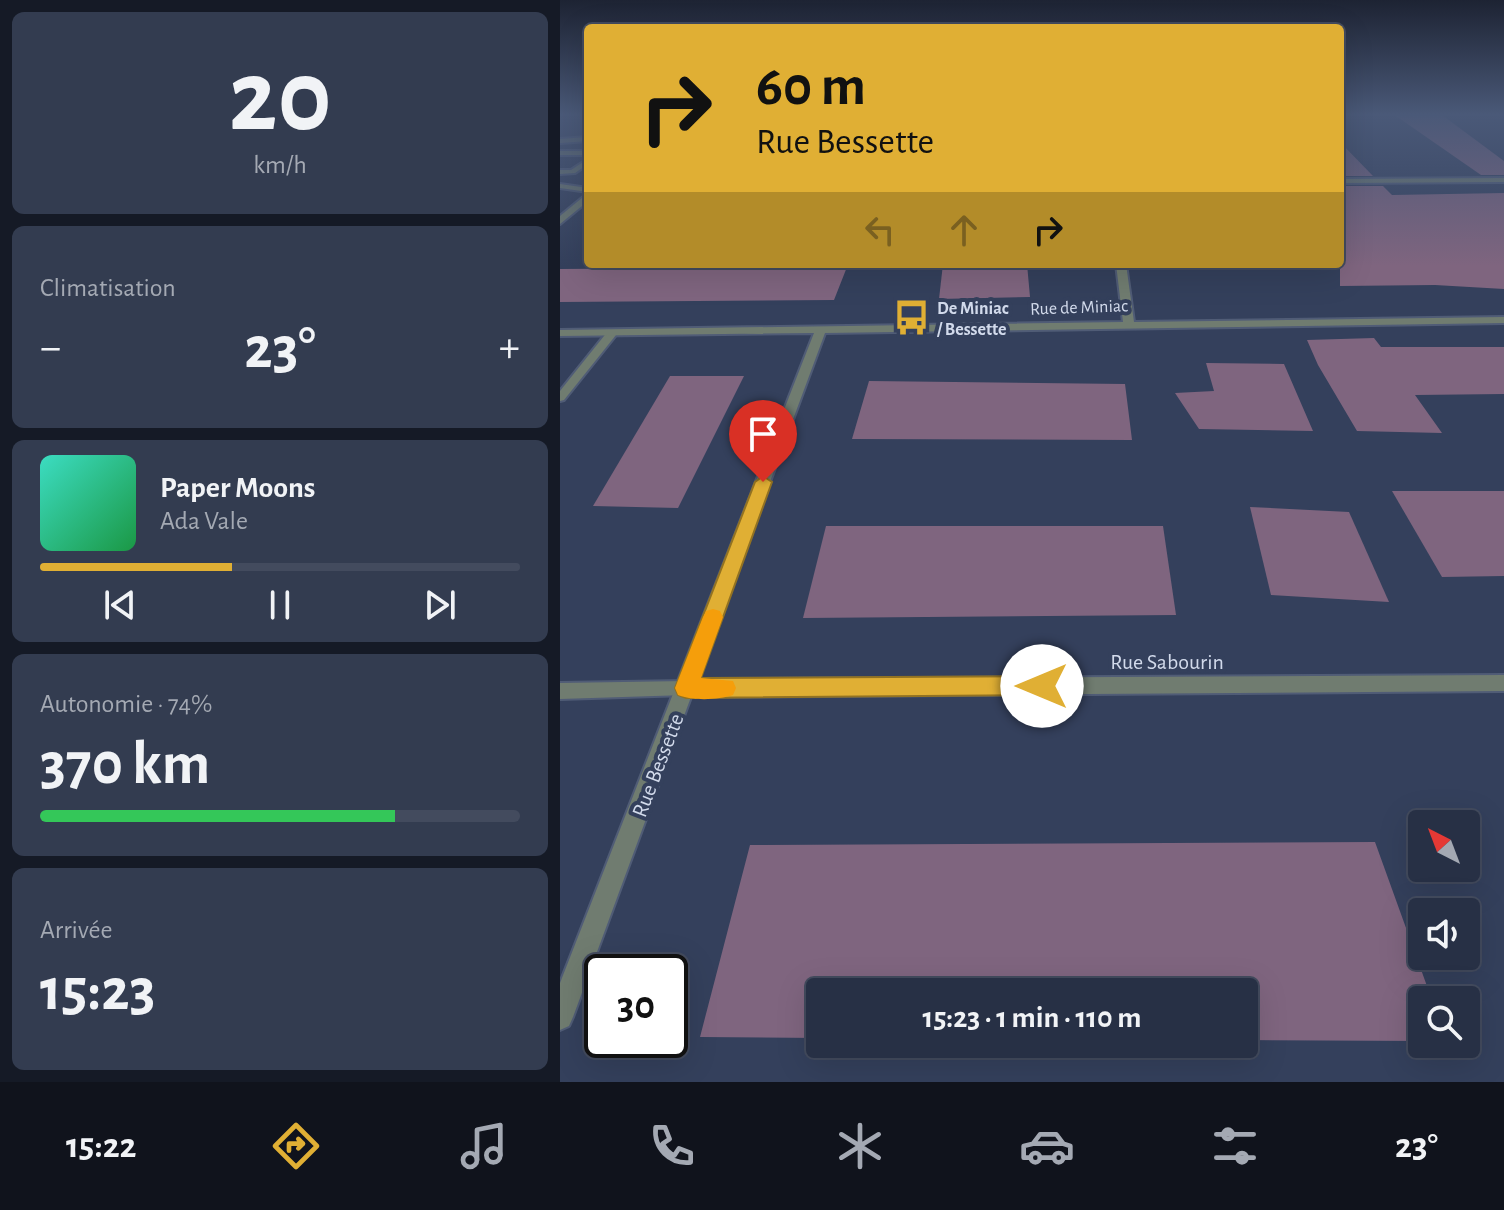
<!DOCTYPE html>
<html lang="fr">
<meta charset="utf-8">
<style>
:root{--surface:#273045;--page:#333c50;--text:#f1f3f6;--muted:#a4a9b3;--line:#434b5e;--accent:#e0af34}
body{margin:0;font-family:"Alegreya Sans",sans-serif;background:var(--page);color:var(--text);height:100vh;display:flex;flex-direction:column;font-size:30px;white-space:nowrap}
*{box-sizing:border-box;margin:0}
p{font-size:26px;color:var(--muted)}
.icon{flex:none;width:44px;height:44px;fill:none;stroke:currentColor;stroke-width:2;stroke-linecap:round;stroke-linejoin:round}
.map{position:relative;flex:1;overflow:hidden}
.drawer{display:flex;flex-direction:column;gap:12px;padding:12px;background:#151a26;width:560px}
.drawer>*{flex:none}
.banner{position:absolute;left:24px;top:24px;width:760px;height:244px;border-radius:8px;box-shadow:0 8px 32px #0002,0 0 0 2px var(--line);background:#e0af34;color:#111;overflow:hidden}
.needle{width:52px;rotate:318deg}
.buttons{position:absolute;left:848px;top:810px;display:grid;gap:16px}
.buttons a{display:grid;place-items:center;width:72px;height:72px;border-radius:8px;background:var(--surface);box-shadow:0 8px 32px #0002,0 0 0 2px var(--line);font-size:40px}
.speed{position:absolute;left:24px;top:954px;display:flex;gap:16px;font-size:40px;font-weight:700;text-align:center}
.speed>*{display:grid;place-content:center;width:104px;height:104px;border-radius:50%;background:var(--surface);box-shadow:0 8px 32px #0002,0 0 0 2px var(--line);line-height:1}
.speed .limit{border:4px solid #111;border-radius:12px;background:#fff;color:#111}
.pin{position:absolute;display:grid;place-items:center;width:68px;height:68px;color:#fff;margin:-82px -34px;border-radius:50% 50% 50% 0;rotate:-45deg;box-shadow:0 0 8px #0007}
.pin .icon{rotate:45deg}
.me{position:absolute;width:88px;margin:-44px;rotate:270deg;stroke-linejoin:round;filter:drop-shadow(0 0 6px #0008)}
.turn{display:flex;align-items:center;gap:28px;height:168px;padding:0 40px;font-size:36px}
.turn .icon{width:104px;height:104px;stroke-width:2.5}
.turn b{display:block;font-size:56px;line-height:68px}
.lanes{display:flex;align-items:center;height:76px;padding:0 40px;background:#0003;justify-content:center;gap:40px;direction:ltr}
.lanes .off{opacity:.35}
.big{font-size:60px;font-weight:700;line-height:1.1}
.drawer .tile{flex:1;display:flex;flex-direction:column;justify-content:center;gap:12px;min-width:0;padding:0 28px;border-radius:12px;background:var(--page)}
.drawer .dial{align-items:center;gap:0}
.dial b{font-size:104px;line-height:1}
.song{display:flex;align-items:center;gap:24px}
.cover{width:96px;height:96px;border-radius:12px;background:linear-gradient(135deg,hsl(170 70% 55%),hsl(140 70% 35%))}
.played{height:8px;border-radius:4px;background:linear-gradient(90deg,var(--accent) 40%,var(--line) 40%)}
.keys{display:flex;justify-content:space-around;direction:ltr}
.heat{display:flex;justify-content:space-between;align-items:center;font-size:44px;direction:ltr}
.charge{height:12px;border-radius:6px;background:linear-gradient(90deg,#34c759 74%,var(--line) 0)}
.trip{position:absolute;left:246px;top:978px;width:452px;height:80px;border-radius:8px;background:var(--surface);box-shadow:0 8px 32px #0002,0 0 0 2px var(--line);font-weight:700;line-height:80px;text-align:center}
.menu{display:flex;height:128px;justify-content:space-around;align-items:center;background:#10131c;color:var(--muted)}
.menu .icon{width:56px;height:56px}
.menu .on{color:var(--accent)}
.menu b{font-size:36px;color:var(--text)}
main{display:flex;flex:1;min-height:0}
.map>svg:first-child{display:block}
</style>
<main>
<section class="drawer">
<div class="tile dial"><b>20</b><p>km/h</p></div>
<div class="tile"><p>Climatisation</p>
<div class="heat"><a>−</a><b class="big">23°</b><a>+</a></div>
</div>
<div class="tile">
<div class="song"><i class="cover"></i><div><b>Paper Moons</b><p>Ada Vale</p></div></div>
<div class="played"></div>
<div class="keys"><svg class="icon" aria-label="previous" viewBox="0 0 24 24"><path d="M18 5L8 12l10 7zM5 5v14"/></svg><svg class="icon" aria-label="pause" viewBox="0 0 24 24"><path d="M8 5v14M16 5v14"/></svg><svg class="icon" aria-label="next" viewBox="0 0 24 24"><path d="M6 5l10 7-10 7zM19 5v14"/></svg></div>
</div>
<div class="tile"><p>Autonomie · 74%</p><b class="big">370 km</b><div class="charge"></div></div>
<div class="tile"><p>Arrivée</p><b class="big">15:23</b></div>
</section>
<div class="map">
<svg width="944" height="1082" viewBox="0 0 944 1082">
<rect width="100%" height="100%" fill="#34405c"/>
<!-- building -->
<g fill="#7f657f">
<path d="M882 115 944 161V175H921L836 116Z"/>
<path d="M780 142 813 176H780Z"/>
<path d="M780 186H823L832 195 944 193V289L875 285 780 286Z"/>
<path d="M383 264H467L470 297 379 299Z"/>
<path d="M287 267 274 300 0 302V269Z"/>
<path d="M814 338 821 347H944V394L855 395 882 433 797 431 758 365 747 340Z"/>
<path d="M646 363 724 364 753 431 639 429 615 393 654 391Z"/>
<path d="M110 376H184L118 508 33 506Z"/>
<path d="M309 381 565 384 572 440 292 439Z"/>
<path d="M832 491H944V576L882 577Z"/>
<path d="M690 507 789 512 829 602 711 595Z"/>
<path d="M266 526H603L616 615 243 618Z"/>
<path d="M815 842 872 1000H862V1041L684 1040V992H260V1038L140 1037 190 845Z"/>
</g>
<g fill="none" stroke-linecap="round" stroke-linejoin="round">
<defs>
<g id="service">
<path d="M28 137V141L0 143V139Z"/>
<rect x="0" y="151" width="28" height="4"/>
<path d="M28 159V164L15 173 0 174V170H11Z"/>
<path d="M0 184 28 188V192L0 188Z"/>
<path d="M52 330 56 331V335L4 400 0 401V391L48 331Z"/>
<path d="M126 681 132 683 134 688 132 693 126 695 0 699V683Z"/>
</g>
<g id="minor">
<path d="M944 178V182L780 183V179Z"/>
<path d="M28 193V201L0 224V216Z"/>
<path d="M556 264H566L574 322 944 317V323L265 333 137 679 944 675V691L131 697 13 1017 9 1026 0 1030V983L254 333 0 336V330L563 322Z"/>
</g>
</defs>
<!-- service casing -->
<use href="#service" stroke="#505c76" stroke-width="4"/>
<!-- minor casing -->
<use href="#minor" stroke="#505c76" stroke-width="4"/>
<!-- service -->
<use href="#service" fill="#707c70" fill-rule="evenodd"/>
<!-- minor -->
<use href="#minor" fill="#707c70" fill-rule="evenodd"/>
</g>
<!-- sky -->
<linearGradient id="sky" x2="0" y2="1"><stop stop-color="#1d2333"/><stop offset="0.43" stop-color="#4a5978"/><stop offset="1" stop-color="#4a5978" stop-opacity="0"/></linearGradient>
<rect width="944" height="266" fill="url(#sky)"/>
<!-- route -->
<path fill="#e0af34" stroke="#927222" stroke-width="2" d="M203 476 212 482 141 678 482 676 490 679 493 686 490 693 482 695 126 698 118 695 115 688 195 482Z"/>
<!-- slow -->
<path fill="#f59e0b" d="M153 609 160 611 163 617 141 678 173 681 176 688 173 695C158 700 133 701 118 695L115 688 143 617 146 611Z"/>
<!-- icons -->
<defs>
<symbol id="bus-bare" viewBox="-9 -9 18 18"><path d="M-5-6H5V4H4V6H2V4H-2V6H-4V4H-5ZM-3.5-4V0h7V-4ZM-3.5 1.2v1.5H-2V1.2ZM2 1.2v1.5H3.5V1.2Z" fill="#e0af34" stroke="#34405c" stroke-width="2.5" paint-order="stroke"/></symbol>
</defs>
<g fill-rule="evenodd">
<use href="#bus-bare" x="326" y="292" width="51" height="51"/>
</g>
<g text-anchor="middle" stroke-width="8" stroke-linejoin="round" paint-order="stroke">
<!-- far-street labels -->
<g font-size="18" fill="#d2daeb" stroke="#34405c">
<text transform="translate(519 307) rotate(-2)" y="6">Rue de Miniac</text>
</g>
<!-- far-poi labels -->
<g font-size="18" font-weight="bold" fill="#d2daeb" stroke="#34405c" text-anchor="start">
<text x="377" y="314">De Miniac<tspan x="377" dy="21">/ Bessette</tspan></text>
</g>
<!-- street labels -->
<g font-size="22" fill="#d2daeb" stroke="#34405c">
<text x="607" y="669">Rue Sabourin</text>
<text transform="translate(97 765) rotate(-69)" y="8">Rue Bessette</text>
</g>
</g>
</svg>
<div class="buttons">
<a><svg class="needle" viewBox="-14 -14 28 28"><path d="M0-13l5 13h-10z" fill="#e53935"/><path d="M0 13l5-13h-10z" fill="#a4a9b3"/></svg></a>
<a><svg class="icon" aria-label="sound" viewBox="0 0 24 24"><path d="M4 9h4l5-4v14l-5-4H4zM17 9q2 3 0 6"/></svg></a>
<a><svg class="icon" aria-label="search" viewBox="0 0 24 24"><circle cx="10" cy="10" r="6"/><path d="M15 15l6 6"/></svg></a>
</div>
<div class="speed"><div class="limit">30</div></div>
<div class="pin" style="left:203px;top:482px;background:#d93025"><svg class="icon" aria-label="arrive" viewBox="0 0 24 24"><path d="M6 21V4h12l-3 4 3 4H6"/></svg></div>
<svg class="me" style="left:482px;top:686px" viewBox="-20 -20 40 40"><circle r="19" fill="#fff"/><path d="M0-13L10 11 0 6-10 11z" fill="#e0af34"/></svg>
<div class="trip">15:23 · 1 min · 110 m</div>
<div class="banner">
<div class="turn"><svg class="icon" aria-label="right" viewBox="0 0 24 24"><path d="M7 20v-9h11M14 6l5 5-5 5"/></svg><div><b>60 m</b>Rue Bessette</div></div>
<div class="lanes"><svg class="icon off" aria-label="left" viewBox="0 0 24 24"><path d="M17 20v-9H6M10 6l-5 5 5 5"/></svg><svg class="icon off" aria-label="ahead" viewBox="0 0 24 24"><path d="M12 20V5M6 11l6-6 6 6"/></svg><svg class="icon" aria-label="right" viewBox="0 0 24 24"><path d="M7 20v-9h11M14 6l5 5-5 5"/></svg></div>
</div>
</div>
</main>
<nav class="menu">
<b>15:22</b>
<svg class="icon on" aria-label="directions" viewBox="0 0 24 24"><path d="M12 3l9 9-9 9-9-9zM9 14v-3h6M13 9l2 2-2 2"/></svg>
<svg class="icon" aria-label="music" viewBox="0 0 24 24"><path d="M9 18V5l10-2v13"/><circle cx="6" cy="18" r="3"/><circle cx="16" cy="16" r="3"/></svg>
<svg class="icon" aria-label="phone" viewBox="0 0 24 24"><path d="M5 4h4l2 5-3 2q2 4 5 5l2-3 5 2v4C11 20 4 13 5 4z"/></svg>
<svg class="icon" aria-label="climate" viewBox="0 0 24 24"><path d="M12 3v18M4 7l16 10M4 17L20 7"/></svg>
<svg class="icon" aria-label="car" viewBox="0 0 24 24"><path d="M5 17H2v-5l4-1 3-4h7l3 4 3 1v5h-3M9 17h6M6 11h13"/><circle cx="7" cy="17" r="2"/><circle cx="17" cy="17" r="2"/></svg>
<svg class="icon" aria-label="filters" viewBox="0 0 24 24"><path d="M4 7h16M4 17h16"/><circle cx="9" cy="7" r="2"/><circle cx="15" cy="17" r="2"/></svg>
<b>23°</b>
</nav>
